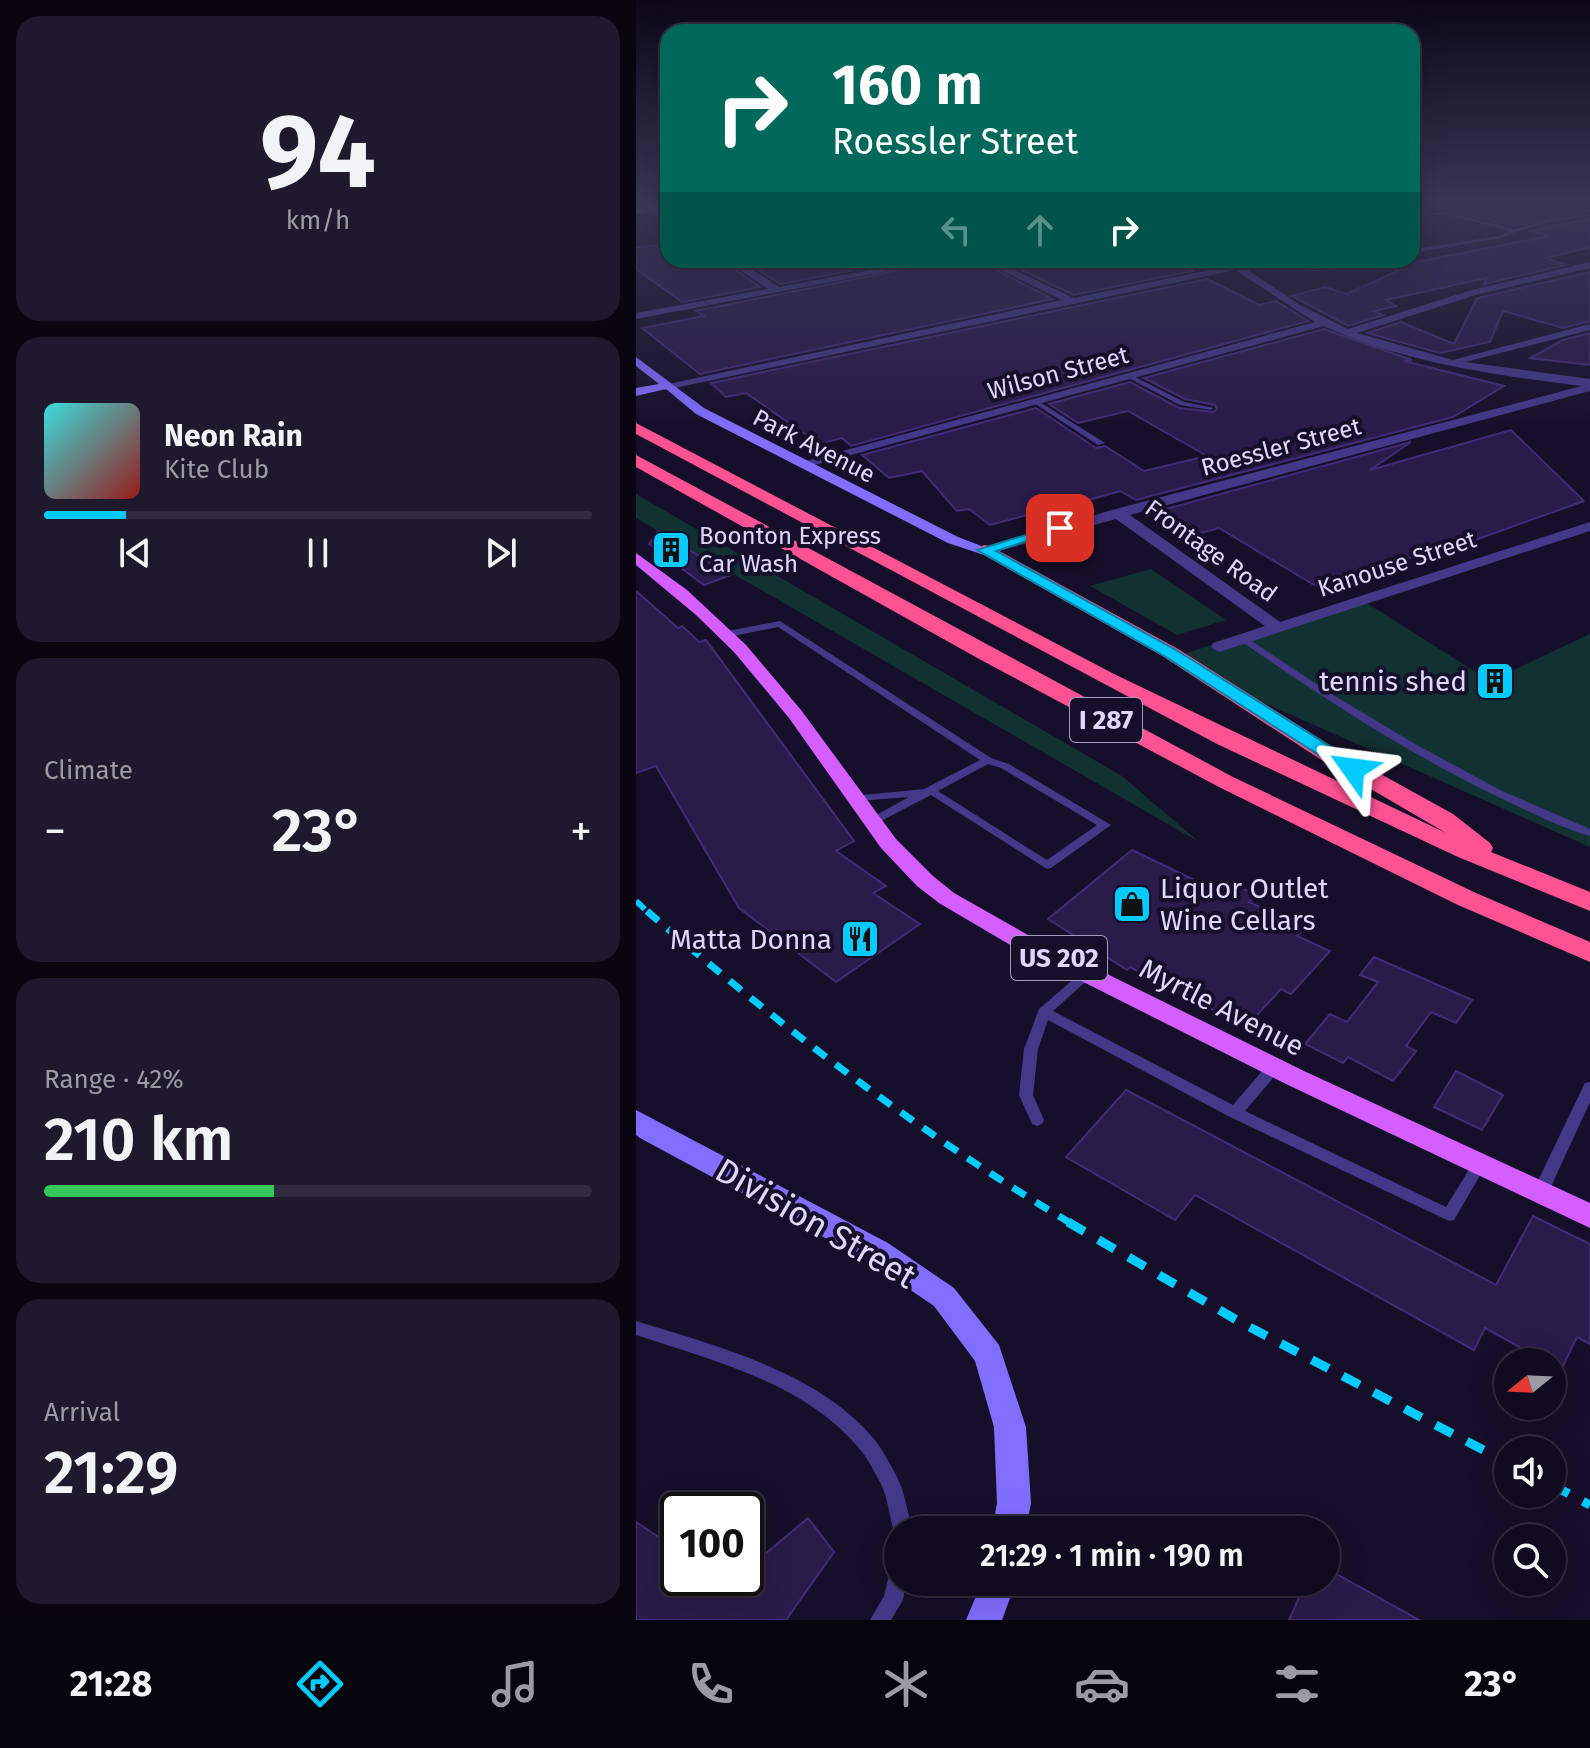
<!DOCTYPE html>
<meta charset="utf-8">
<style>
:root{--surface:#100b1f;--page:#1e192c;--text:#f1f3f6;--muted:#9c9ba4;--line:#302b3d;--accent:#03cbff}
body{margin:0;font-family:"Fira Sans",sans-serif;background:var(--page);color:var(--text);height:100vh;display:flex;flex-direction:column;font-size:30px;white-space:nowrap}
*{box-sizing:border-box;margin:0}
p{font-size:26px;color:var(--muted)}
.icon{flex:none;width:44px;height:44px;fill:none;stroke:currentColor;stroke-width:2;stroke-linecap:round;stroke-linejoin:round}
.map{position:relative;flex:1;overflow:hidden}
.sheet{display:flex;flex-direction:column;gap:16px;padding:16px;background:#090611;width:636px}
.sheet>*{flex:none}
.hud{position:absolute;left:24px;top:24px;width:760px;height:244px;border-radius:24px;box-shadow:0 8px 32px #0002,0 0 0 2px var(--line);background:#00695c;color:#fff;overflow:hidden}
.needle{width:52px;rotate:252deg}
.buttons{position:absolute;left:858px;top:1348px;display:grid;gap:16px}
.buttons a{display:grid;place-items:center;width:72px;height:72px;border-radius:50%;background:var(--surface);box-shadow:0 8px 32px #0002,0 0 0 2px var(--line);font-size:40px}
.speed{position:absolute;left:24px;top:1492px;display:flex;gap:16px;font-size:40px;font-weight:700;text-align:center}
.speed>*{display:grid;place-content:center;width:104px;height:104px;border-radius:50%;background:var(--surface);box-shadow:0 8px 32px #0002,0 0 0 2px var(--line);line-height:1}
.speed .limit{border:4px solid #111;border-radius:12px;background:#fff;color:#111}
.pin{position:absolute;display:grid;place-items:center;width:68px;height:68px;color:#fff;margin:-34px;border-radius:16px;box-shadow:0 4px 12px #0006}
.me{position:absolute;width:88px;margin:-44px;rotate:301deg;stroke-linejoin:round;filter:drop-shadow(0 0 6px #0008)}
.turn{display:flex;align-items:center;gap:28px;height:168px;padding:0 40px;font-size:36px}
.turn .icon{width:104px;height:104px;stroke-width:2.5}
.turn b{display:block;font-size:56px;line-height:68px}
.lanes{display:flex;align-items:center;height:76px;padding:0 40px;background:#0003;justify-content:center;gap:40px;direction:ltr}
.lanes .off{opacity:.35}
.big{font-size:60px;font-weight:600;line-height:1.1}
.sheet .tile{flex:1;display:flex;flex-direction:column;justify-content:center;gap:12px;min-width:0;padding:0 28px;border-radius:24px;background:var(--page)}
.sheet .dial{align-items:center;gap:0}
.dial b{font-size:104px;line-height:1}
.song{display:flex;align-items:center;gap:24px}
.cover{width:96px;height:96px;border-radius:12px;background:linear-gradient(135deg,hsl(180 70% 55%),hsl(0 70% 35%))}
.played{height:8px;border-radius:4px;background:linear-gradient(90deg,var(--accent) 15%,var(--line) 15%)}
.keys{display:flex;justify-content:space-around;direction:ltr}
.heat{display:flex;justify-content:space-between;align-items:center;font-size:44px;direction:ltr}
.charge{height:12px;border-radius:6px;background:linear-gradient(90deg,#34c759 42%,var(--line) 0)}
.trip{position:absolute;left:248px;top:1516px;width:456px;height:80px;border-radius:40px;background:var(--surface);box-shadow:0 8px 32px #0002,0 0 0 2px var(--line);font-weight:600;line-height:80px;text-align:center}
.tabs{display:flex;height:128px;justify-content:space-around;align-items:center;background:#06040c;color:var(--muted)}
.tabs .icon{width:56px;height:56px}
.tabs .selected{color:var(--accent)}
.tabs b{font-size:36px;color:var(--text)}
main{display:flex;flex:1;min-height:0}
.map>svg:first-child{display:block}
</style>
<main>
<section class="sheet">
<div class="tile dial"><b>94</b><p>km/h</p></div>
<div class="tile">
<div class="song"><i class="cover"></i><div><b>Neon Rain</b><p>Kite Club</p></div></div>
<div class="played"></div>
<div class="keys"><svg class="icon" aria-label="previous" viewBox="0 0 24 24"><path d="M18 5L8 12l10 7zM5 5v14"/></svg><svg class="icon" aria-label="pause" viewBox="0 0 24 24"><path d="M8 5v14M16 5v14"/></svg><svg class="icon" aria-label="next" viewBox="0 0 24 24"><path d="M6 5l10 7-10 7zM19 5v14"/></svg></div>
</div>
<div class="tile"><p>Climate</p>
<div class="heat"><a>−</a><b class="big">23°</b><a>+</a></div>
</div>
<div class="tile"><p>Range · 42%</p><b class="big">210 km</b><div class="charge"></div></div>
<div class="tile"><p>Arrival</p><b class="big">21:29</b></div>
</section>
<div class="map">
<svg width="954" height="1620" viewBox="0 0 954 1620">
<rect width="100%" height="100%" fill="#160f29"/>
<!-- green -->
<g fill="#123133">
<path d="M0 494 486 776 563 842 0 518Z"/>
<path d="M515 569 590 620 541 635 454 586Z"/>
<path d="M721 597 854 681 954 634V847L624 701 548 654Z"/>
</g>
<!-- building -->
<g fill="#291b4a" stroke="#432c77" stroke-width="2">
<path d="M809 202H954V211L878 226 808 209Z"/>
<path d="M954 219V247L910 258 930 265 848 284 851 278 750 300 760 306 738 311 747 315 712 326 656 296 689 287 711 294 780 262 913 236 893 231Z"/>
<path d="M32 243V260H86L124 287 46 302 0 269V248Z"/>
<path d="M107 260H272L144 284Z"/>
<path d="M313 260H341L417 299 64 374 6 328 68 316 60 311Z"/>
<path d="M364 260H535L556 271 438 295Z"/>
<path d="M954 272V321L927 328 867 311 854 342 804 353 731 333 765 322 818 344 841 298Z"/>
<path d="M571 279 623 305 640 301 672 321 215 446 206 438 183 444 110 393 90 397 75 383Z"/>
<path d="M688 329 776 360 768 361 868 386 817 417 500 500 484 491 446 502 437 497 410 510 354 525 333 509 321 511 286 471 253 478 226 455 400 408 460 448 469 446 508 471 571 456 492 411 442 423 413 404 494 382 543 408 577 412 581 409 579 405 549 399 508 378Z"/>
<path d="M954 333V365L894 358 927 340Z"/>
<path d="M875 430 948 501 839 540 797 548 764 562 703 575 678 585 583 528 558 535 519 512 775 442 734 470Z"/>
<path d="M22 531 95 575 68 585 13 544Z"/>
<path d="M0 591 42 628 46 626 63 642 70 640 218 841 200 851 250 886 237 893 284 924 200 982 103 908 20 766 0 773Z"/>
<path d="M496 850 579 890 589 881 621 895 613 902 669 928 661 936 694 951 655 994 645 989 610 1027 494 967 491 970 412 919Z"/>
<path d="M738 957 836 1000 820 1023 795 1012 770 1046 780 1051 757 1081 712 1057 707 1063 669 1044 694 1014 711 1022 742 982 724 975Z"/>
<path d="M820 1071 867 1095 846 1130 798 1107Z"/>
<path d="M490 1090 860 1285 897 1216 954 1244V1344L941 1337 925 1370 849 1328 838 1350 559 1195 539 1220 430 1157Z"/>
<path d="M172 1518 198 1552 150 1620H0V1522L42 1550V1578H83L93 1585 101 1578H110V1570Z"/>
<path d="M690 1568 783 1620H653L670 1582H690Z"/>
</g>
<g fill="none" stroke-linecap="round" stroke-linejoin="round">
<!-- lane -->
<g fill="#443989" fill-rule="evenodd">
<path d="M809 212 878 229 913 220 954 214V216L913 222 880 232 865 238 776 253V249L864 236 873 231 809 214 776 217V215Z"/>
<path d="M623 260C649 265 679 270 707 267 722 266 737 260 753 260L735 266 705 270 674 271 628 266 602 270 599 268 625 263Z"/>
<path d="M495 375 548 402 578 408 575 410 544 405 493 378 492 377Z"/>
<path d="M398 401H402L469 443 462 445 398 403Z"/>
<path d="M144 621 355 758 373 764 475 825 415 868 411 869 295 795 241 823H233L231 821 233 819 273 797 221 801 217 800 216 798 217 796 288 789 344 760 142 627 92 637 87 634 92 631ZM352 764 365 768 461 825 411 860 302 791Z"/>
<path d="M608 636 694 693 779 744 866 791 954 829V836C927 828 900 815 875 803 779 758 691 701 605 641V637Z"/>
<path d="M452 969 456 970 458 973 456 976 417 1011 597 1105 633 1063 638 1062 643 1063 645 1067 643 1071 609 1111 810 1207 837 1163 842 1161 847 1163 849 1167 818 1220 813 1221 594 1117 412 1020 402 1049 397 1095 408 1120 406 1124 401 1126 396 1124 383 1095 388 1049 403 1009 448 970Z"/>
<path d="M954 1082V1102L912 1193 909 1197 904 1199 899 1197 896 1193 947 1087 949 1083Z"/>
<path d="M0 1321C81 1346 183 1372 239 1440 247 1451 255 1465 261 1477 269 1493 272 1513 276 1530H262V1537H260C253 1520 253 1500 245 1484 239 1473 233 1461 226 1452 172 1384 79 1361 0 1335Z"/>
<path d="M262 1564V1582H270L267 1600 255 1620H234L248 1596 255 1567Z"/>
</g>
<!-- street -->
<g fill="#443989" fill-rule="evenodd">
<path d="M0 202H8L32 218V225Z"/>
<path d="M89 260H101L143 287 289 260H310L0 319V313L132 289Z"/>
<path d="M344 260H357L438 298 593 266 588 260H597L664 305 712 329 836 290 954 262V268L843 294 721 333 817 360 954 324V330L829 362 954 379V391L494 515 644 622 954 522V531L583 652 575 647 577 643 629 626 480 519 348 555 340 550 476 510 946 386C858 375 769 363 688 326L171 467 159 464 679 322 599 270 29 390 23 386 426 300Z"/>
</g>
<!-- secondary -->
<g fill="#816eff" fill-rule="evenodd">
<path d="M32 204V210L0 214V208Z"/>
<path d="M0 357 68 408 322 537 356 550 348 555 312 543 60 414 30 389 0 396V388L23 384 0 366Z"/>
<path d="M0 1110 252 1243 318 1288 363 1345 390 1427 395 1503 390 1530H356L361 1503 358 1427 339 1361 298 1306 232 1261 4 1138 0 1135Z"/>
<path d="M346 1582H380L366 1620H330Z"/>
</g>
<!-- primary -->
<path fill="#d45eff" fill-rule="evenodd" d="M0 553 51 590 110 645 165 710 260 839 297 876 318 893 392 935 668 1071 954 1203V1228L650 1084 376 946 303 903 281 886 245 848 153 718 98 652 60 615 0 565Z"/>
<!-- highway -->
<g fill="#ff5292" fill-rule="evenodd">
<path d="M0 423 478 674 810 833 687 761 528 657 339 550 348 545 354 546 542 649 703 751 817 814 854 843 857 848 855 852 954 892V911L822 857 581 744 0 434Z"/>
<path d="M0 455 597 777 840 893 954 942V962L822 905 581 786 345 660 0 467Z"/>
</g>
<!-- rail-far2 -->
<path stroke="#03cbff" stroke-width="6" stroke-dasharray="12 10" stroke-linecap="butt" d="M0 901 13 913"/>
<!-- rail-far1 -->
<path stroke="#03cbff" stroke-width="7" stroke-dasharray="15 12" stroke-linecap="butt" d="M11 911C145 1027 283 1133 436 1224"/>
<!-- rail -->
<g stroke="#03cbff" stroke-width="9" stroke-dasharray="19 16" stroke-linecap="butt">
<path d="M432 1222 604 1322 872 1463"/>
<path d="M916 1485 954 1505"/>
</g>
</g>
<!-- sky -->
<linearGradient id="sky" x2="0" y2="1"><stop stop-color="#0c0817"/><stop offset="0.47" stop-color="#363754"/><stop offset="1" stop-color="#363754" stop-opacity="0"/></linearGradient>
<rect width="954" height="429" fill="url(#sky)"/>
<!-- route -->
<path fill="#03cbff" stroke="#0284a6" stroke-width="2" d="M419 526 431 528 360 551 540 650 724 765V773H711L530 657 341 550Z"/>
<!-- icons -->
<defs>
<symbol id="building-square" viewBox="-11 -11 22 22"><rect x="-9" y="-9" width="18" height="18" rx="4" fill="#03cbff" stroke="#160f29"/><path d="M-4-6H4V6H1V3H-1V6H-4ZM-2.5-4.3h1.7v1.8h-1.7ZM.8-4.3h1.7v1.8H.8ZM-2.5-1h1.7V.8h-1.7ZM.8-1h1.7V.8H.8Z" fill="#111"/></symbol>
<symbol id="shop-square" viewBox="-11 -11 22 22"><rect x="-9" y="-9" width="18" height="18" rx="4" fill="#03cbff" stroke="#160f29"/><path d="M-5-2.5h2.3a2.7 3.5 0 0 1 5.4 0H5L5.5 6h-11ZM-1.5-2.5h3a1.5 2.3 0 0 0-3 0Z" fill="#111"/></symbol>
<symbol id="restaurant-square" viewBox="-11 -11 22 22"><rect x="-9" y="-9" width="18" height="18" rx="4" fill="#03cbff" stroke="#160f29"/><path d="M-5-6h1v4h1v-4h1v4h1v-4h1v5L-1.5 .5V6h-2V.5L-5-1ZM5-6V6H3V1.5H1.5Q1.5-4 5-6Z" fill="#111"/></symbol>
</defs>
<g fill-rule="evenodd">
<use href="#building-square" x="13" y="528" width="44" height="44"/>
<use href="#building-square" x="837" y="659" width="44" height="44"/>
<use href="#shop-square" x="474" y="882" width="44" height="44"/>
<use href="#restaurant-square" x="202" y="917" width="44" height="44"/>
</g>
<g text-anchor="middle" stroke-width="8" stroke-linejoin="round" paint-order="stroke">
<!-- far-street labels -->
<g font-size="24" fill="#e0d7ff" stroke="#160f29">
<text transform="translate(422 373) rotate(-15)" y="8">Wilson Street</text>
<text transform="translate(178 446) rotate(27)" y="8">Park Avenue</text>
<text transform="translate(645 447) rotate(-15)" y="8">Roessler Street</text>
<text transform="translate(575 551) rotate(36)" y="8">Frontage Road</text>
<text transform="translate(761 564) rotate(-18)" y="8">Kanouse Street</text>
</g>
<!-- far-poi labels -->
<g font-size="24" fill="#e0d7ff" stroke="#160f29" text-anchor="start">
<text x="63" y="544">Boonton Express<tspan x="63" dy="28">Car Wash</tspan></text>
</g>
<!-- shield labels -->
<g fill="#160f29" stroke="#a39bbf" stroke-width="2">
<rect x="434" y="698" width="72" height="44" rx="6"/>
<rect x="375" y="936" width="96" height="44" rx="6"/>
</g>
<g font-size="26" font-weight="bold" fill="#e0d7ff">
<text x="470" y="729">I 287</text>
<text x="423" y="967">US 202</text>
</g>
<!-- poi labels -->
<g font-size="28" fill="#e0d7ff" stroke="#160f29" text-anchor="end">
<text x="831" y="691">tennis shed</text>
<text x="524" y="898" text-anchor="start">Liquor Outlet<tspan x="524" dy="32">Wine Cellars</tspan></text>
<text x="196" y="949">Matta Donna</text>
</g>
<!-- street labels -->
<g font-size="28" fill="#e0d7ff" stroke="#160f29">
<text transform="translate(586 1007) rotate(27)" y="10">Myrtle Avenue</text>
</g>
<!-- near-street labels -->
<g font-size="34" fill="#e0d7ff" stroke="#160f29">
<text transform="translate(180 1223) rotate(30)" y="12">Division Street</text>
</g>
</g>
</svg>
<div class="buttons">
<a><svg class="needle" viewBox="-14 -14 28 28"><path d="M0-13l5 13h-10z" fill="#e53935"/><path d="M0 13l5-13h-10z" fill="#9c9ba4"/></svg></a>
<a><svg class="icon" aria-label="sound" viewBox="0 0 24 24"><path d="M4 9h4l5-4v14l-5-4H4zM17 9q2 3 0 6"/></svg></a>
<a><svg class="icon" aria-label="search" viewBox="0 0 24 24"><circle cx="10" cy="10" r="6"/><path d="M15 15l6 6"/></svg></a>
</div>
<div class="speed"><div class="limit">100</div></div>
<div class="pin" style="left:424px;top:528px;background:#d93025"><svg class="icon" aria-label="arrive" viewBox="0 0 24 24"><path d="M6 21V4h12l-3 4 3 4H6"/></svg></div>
<svg class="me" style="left:717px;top:769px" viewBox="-20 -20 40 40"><path d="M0-17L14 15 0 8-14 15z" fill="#03cbff" stroke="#fff" stroke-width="4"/></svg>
<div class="trip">21:29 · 1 min · 190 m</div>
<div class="hud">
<div class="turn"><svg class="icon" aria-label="right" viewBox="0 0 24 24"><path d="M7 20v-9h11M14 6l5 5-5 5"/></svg><div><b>160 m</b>Roessler Street</div></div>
<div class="lanes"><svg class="icon off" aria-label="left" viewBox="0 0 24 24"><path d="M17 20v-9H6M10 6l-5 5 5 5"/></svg><svg class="icon off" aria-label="ahead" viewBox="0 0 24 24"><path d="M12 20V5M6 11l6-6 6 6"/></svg><svg class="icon" aria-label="right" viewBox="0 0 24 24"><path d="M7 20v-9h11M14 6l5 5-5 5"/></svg></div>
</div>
</div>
</main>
<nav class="tabs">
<b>21:28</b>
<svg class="icon selected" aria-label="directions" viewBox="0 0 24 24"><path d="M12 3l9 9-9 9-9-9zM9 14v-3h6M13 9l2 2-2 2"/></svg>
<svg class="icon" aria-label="music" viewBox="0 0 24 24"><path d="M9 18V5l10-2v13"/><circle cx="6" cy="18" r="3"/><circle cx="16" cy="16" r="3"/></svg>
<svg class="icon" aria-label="phone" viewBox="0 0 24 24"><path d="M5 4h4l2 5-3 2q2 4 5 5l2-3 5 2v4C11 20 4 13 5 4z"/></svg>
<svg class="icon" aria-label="climate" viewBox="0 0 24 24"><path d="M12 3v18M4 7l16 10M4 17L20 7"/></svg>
<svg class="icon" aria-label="car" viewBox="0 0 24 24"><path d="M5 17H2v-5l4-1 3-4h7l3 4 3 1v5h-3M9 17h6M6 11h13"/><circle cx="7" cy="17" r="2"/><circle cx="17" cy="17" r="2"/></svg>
<svg class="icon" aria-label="filters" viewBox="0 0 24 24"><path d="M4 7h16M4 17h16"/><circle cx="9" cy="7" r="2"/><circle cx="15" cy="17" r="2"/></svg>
<b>23°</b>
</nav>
